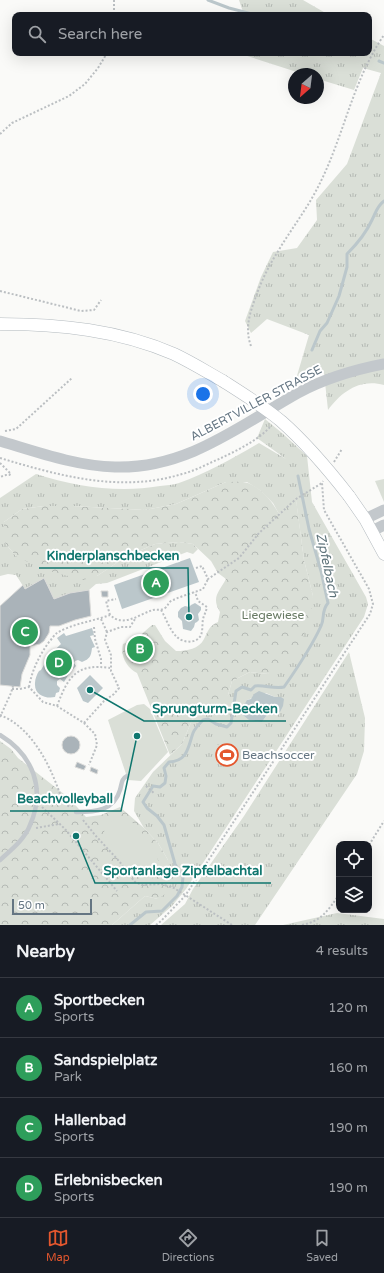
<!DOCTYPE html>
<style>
:root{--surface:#171b24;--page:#242831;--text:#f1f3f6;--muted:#9ea1a6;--line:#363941;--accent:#e4572e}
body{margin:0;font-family:"Varela Round",sans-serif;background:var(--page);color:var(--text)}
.controls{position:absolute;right:12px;bottom:12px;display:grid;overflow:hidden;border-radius:8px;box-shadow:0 4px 16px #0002}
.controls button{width:36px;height:36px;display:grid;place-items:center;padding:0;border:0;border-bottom:1px solid var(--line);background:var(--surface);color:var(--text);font:20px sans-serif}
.compass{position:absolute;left:288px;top:68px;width:36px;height:36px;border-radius:50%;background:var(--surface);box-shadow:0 4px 16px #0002;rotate:208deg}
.scale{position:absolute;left:12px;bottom:10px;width:80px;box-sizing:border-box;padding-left:4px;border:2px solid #657683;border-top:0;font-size:11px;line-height:14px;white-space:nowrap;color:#657683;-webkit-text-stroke:3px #fff;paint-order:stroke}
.you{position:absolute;left:203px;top:394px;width:14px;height:14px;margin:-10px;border:3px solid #fff;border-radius:50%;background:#1a73e8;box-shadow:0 0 0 6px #1a73e833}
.badge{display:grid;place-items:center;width:26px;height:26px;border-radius:50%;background:var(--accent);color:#fff;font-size:13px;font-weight:700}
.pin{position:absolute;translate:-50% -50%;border:2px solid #fff;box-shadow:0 1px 4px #0006}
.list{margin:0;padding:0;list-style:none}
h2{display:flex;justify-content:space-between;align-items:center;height:52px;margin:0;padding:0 16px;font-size:17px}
h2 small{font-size:13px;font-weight:400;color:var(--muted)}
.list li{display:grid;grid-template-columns:26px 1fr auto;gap:12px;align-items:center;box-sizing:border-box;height:60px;padding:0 16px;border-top:1px solid var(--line)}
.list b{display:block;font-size:15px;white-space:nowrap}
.list p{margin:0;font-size:13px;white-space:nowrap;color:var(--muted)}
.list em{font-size:13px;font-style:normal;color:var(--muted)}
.icon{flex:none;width:22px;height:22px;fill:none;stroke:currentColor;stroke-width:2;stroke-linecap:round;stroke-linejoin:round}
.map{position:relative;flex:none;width:384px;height:925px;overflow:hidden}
.search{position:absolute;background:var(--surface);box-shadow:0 4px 16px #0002;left:12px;right:12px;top:12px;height:44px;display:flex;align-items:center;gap:10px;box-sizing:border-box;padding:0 14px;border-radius:8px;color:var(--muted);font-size:15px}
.sheet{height:292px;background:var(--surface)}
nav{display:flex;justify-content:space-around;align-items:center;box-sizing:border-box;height:56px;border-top:1px solid var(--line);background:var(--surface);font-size:11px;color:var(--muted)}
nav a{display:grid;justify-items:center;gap:2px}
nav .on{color:var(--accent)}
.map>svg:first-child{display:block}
.grass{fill:url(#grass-tufts);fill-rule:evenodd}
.park{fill:url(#park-crowns)}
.pitch{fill:#dadfd7}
.water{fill:#bbc7cb}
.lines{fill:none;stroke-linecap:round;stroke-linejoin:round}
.stream{stroke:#bbc7cb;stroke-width:3}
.building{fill:#aab3b9;stroke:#dcdcda}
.secondary-casing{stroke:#b3babf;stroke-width:13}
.path{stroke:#bbbfc2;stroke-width:2;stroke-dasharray:2 2;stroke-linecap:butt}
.service{stroke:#c3c8cc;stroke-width:4.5}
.tertiary{stroke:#c3c8cc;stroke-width:11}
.secondary{stroke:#fff;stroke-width:12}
.secondary-bridge-casing{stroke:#b3babf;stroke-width:13;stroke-linecap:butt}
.secondary-bridge{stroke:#fff;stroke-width:12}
.labels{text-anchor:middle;stroke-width:4;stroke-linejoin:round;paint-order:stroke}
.street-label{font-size:12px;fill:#657683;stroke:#fff}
.park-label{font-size:12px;fill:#687a64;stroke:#fff}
.poi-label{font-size:12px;fill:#657683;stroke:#fff;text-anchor:start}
.water-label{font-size:13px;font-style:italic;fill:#60757c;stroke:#fff}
.leader{fill:none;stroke:#0f766e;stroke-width:1.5}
.callout-dot{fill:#0f766e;stroke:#fff;stroke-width:1.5}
.callout-label{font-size:13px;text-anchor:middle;font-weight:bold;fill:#0f766e;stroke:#fff;stroke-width:4;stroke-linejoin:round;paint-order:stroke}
</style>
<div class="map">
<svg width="384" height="925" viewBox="0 0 384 925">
<defs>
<pattern id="grass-tufts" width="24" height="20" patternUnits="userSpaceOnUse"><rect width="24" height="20" fill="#dadfd7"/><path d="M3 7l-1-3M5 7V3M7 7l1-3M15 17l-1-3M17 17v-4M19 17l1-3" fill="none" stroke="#b4b9b4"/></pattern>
<pattern id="park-crowns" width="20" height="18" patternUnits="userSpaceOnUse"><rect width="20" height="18" fill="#dadfd7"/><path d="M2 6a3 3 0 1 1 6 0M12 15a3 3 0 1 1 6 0" fill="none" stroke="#b4b9b4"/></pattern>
</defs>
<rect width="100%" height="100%" fill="#fafaf8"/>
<path class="grass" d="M239 0H303L329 15H244Z
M369 38 384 46V385C360 378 341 392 328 410L324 373 293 385 296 379 309 335 267 319 251 333 245 321 261 277 273 252 297 248 317 220 316 200 347 164 381 73 363 68 354 90 318 79V74H303L238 53H369Z
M265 419 282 433 307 456 312 502 366 597 368 604 364 617 186 889 172 906 150 925H112L145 896 158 899 168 860 158 843 144 828 134 811 135 798 153 772 182 744 192 720 228 695 232 681 250 672 268 674 313 596 304 560 296 500 279 514 273 503 261 491 247 482H226L176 504 145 510 73 506H44L22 509 4 522V542L16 556 97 576 127 556 155 544 179 542 193 544 198 549 193 554 187 552 107 583 96 584 89 590 70 593 54 599 44 578 25 589 16 575 8 574 0 576V498L36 474C76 487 119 493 160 486 166 485 173 485 179 483 207 473 233 458 259 443L286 459 257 438ZM266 693 275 697 273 715H267L262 722 249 720 247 700Z
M384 479V502L375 481Z
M349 652 365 718 364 751 357 774 255 925H161L185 904 193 889 244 816Z
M337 913 384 919V925H283Z"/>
<path class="park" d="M226 482C232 482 242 481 248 483 262 489 272 501 279 514L296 499 304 560 313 596 311 616 300 644 282 664 268 674 250 672 232 681 222 716 203 712 192 720 182 744 170 755 137 673C127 668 120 656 123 644L137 638 152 625H155L165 641 176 651C187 651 199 649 204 639 208 631 209 626 218 622L220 612C211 597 219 592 226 579L218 573 211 561 193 544 179 542 155 544 127 556 97 576 83 580 42 569 16 556 4 542V522L22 509 44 506H73L145 510 176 504Z
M0 741 11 749 18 758 69 798 86 817 101 815 120 807 144 828 158 843 168 860 173 878 168 892 158 899 145 896 112 925H0Z"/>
<path class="pitch" d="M144 704 150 709 168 752 141 781 128 780 108 720 137 705Z
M222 740 241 756 231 769 212 753Z
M120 816C123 817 126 818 129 820 144 831 183 883 140 880L104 835C103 826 113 820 120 816Z"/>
<path class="water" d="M190 558 199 582 122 609 114 585Z
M195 603 201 607V610L198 614 199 620 197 622 195 623 194 627 191 631 183 629 182 621 178 617V612L181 608 185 606 189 607 191 605Z
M92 628 94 635 90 636 95 647 92 648C91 656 90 659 82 662L78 660 75 661 74 663 76 666 70 672 64 682 60 679 57 681V685L60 688 59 692 56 693 55 697C46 699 34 695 35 683 35 679 37 674 39 671L41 670C47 660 52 652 61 644L57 638 64 633 66 636Z
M90 675 103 688 88 703 83 701 77 688Z
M259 691 275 697H281L284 699 283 706 280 712 273 715H267L262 722 249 720 243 715V707L247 700 251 699 254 694Z"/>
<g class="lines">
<path class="stream" d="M208 0 229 8 256 15
M379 61 384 63
M312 350 320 331 327 323 339 296 347 267V254C357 244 366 233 372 220 376 212 377 206 384 201
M130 925 146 912 162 911 177 896 182 887 183 877 175 864 164 825 157 816 147 808 143 802 153 786 160 787 165 783 166 776 164 768 169 762C188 761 188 747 193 733 195 728 199 724 203 720L208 719 216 724 227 727 231 723 236 691 242 687 251 690 255 686C265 685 274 689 284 687 298 667 311 648 321 626 325 618 321 611 328 603L321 571 309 529 298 476"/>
</g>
<path class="building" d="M44 578 54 599 70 593 89 590 91 616 75 620 59 626H50L49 633 44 641 40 644 30 646V655L22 674 20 687 0 685V606L23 585 25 589Z
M101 591H108V597H102Z
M62 745a9 9 0 1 1 18 0a9 9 0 1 1-18 0Z
M77 762 86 766 84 770 75 767Z
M91 767 98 770 97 774 90 771Z"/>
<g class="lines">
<g class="secondary-casing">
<path id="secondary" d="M0 324C59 324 119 330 174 354 191 362 207 372 223 381
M349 496 365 519 384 554"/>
</g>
<path class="path" d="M114 0V15
M0 134 12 123 69 96 85 84 98 68 107 53
M0 291 81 311 94 310 101 300
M251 346C245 330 249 315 255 299 260 284 268 267 277 253 291 229 308 208 320 183 344 135 353 80 384 35
M5 431 16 429 72 378
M0 458C60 476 121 493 182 474 195 471 207 464 219 459 236 451 257 441 270 427
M334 462 342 449
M0 463 11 474 9 475H6L0 477
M196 568 202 566 208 579 239 558 259 533 296 499 322 483
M161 610C166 618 170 631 177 637 183 643 197 644 201 635 203 630 202 624 203 619 204 615 206 612 207 607L198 601 195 592
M110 615 106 601 116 599
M101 619 107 632
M94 627 95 639 101 659V666
M29 687C32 670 39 656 49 642 52 639 54 635 57 633 71 624 94 621 110 615 124 628 139 614 153 610 157 609 161 611 165 608 168 606 168 603 171 601 181 596 193 593 203 589L208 579
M12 689H20L29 687 43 702 57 706 84 723 95 734 97 745 89 765
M57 706C68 677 76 663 110 668
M0 715C34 728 53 771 63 803
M0 717 11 693 13 686
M84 723 104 701 114 694 119 688 111 671V655L105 640 107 632 121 627H130L135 619
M146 786 155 794
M44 803H63L70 807
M42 807 65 829 117 891
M83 820 95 835 119 861 135 882 142 885 161 884 174 888 232 925
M36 828 59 824
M369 845 384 821
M156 925 161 921 185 896 370 614 373 604 369 589 324 510 322 483 323 481
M302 925C322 921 328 910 339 895"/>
<path class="service" d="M0 735C33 755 46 789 30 825 25 839 11 850 0 860
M76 812C95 812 114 811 120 790 122 784 121 779 127 776"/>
<path class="tertiary" d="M0 441C37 452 76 466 115 467 187 469 239 426 298 393 326 378 353 370 384 364
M365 519 384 510
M372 531 384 525"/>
<use href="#secondary" class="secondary"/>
<g class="secondary-bridge-casing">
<path id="secondary-bridge" d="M223 381C243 394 263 406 281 421 306 443 328 469 349 496"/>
</g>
<use href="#secondary-bridge" class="secondary-bridge"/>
</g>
<defs>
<g id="stadium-ring" transform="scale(1.15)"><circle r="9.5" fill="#fff" stroke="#e4572e" stroke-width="1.5"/><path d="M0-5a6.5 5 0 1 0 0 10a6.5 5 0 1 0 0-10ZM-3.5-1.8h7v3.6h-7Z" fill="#e4572e"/></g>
</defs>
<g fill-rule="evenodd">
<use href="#stadium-ring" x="227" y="755"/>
</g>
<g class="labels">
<g class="street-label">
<text transform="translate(256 403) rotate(-28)" y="4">ALBERTVILLER STRASSE</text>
</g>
<g class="park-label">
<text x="273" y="619">Liegewiese</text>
</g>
<g class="poi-label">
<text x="242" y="759">Beachsoccer</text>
</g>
<g class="water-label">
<text transform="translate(328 565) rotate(78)" y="5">Zipfelbach</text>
</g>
</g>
<path class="leader" d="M189 617L188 568H39M90 690L144 721H286M137 736L121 811H10M76 836L95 883H271"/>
<g class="callout-dot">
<circle cx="189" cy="617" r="4"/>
<circle cx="90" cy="690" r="4"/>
<circle cx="137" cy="736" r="4"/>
<circle cx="76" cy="836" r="4"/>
</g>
<g class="callout-label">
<text x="113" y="560">Kinderplanschbecken</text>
<text x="215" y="713">Sprungturm-Becken</text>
<text x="65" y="803">Beachvolleyball</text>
<text x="183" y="875">Sportanlage Zipfelbachtal</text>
</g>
</svg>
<div class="controls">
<button><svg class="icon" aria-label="locate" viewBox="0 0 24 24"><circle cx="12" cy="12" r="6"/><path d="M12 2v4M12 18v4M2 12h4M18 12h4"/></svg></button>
<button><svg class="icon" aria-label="layers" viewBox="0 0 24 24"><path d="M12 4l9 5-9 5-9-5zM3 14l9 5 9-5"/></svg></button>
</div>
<svg class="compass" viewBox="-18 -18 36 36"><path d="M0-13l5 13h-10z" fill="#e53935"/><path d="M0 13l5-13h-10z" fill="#9ea1a6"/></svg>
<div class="scale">50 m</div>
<div class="you"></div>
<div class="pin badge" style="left:156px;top:583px;background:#2e9e5b">A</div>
<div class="pin badge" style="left:140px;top:649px;background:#2e9e5b">B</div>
<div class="pin badge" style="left:25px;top:632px;background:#2e9e5b">C</div>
<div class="pin badge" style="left:59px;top:663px;background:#2e9e5b">D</div>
<div class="search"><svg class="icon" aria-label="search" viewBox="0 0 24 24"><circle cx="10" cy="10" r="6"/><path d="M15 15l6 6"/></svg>Search here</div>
</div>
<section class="sheet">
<h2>Nearby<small>4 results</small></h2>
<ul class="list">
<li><span class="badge" style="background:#2e9e5b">A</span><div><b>Sportbecken</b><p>Sports</p></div><em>120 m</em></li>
<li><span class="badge" style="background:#2e9e5b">B</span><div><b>Sandspielplatz</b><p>Park</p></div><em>160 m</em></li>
<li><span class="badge" style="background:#2e9e5b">C</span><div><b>Hallenbad</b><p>Sports</p></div><em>190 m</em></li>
<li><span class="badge" style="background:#2e9e5b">D</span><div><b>Erlebnisbecken</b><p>Sports</p></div><em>190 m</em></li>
</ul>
</section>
<nav>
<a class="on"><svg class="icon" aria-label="map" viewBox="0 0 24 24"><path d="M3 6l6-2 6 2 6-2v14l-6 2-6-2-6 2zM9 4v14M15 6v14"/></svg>Map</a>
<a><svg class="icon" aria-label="directions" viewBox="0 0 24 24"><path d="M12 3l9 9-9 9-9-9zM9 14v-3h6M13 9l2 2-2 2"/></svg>Directions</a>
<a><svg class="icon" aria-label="saved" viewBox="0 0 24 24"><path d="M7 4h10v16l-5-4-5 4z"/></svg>Saved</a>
</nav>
